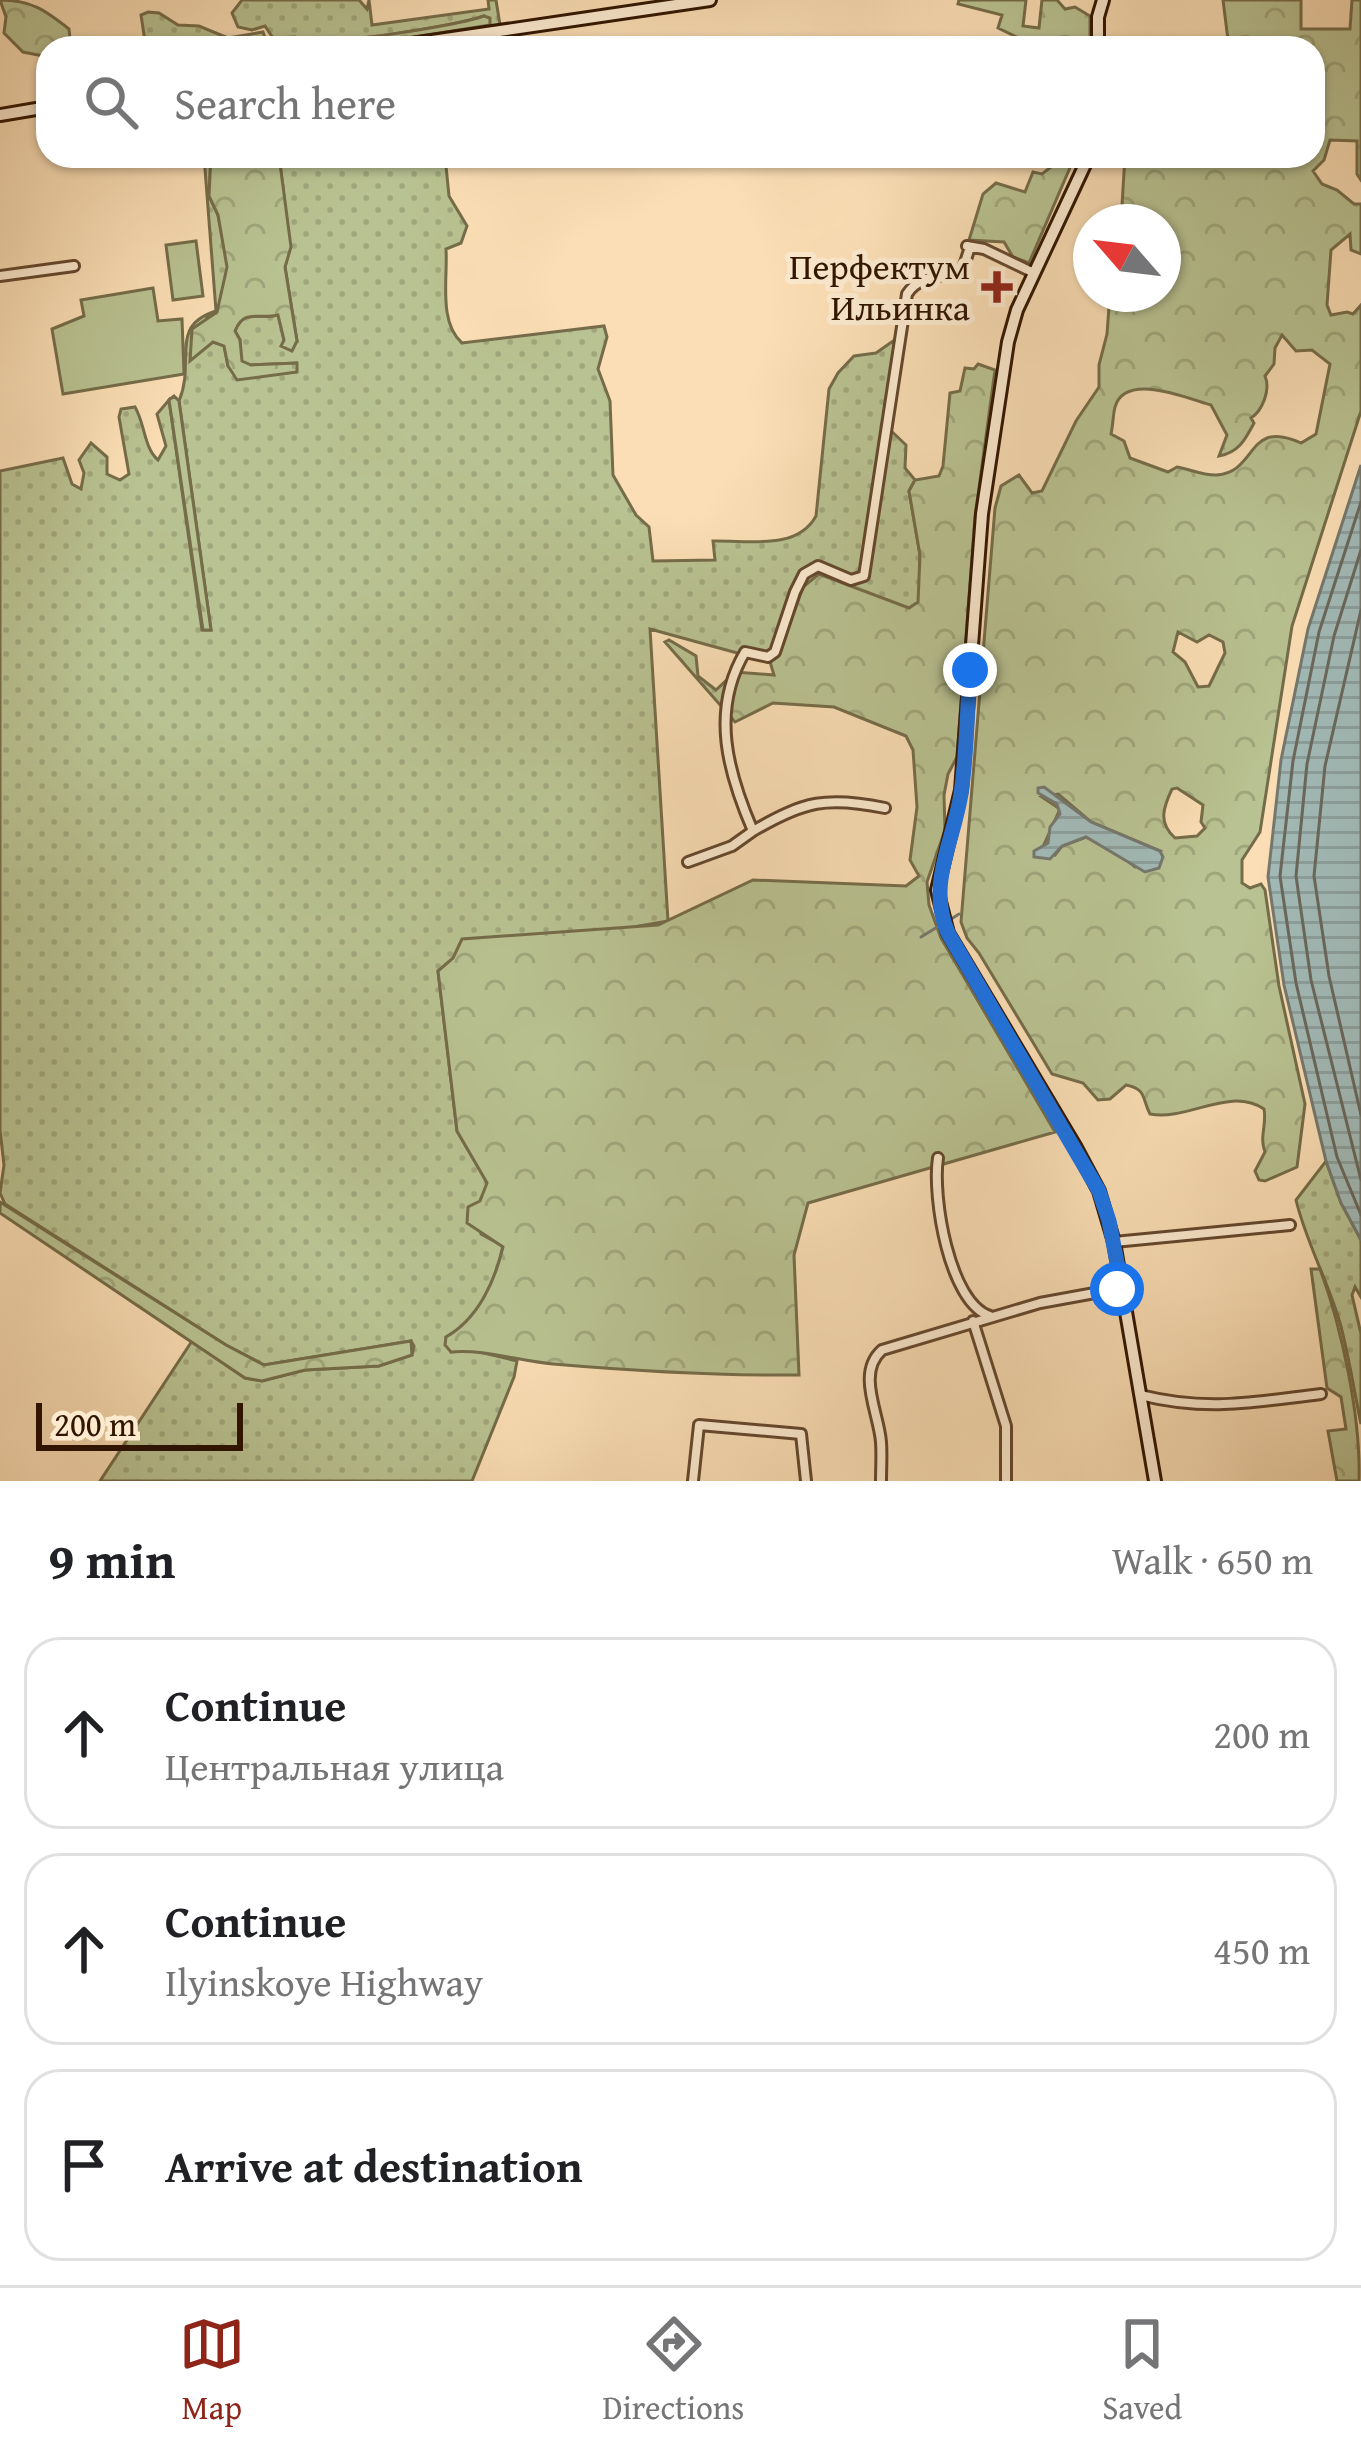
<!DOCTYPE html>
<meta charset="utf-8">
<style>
:root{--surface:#fff;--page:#f2f2f2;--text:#202124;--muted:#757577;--line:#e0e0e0;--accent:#8f2418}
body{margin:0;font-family:"Gentium Book Plus",serif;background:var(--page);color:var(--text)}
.compass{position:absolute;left:1073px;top:204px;width:108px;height:108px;border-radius:50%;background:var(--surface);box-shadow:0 3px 9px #0004;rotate:298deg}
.scale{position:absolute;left:36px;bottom:30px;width:207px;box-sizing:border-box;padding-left:12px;border:6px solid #311500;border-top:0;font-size:33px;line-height:42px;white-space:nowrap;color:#311500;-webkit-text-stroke:9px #fceacf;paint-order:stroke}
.stop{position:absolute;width:36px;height:36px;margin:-27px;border:9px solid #1a73e8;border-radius:50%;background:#fff}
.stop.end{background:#1a73e8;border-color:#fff;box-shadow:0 3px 12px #0008}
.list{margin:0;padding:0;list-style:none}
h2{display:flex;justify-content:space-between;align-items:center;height:156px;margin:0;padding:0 48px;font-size:51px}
h2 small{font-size:39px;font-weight:400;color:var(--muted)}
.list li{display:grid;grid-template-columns:78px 1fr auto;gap:36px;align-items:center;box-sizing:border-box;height:192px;margin:0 24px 24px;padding:0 24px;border:3px solid var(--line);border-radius:36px}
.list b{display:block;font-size:45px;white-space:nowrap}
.list p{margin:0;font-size:39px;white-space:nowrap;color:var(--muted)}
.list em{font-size:39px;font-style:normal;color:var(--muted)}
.icon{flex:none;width:66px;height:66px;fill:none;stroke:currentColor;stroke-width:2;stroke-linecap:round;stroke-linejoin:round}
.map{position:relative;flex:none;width:1361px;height:1481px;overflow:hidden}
.search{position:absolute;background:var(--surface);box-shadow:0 3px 9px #0004;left:36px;right:36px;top:36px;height:132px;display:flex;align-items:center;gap:30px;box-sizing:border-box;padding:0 42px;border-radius:36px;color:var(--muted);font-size:45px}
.sheet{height:804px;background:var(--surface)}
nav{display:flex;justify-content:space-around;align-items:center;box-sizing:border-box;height:168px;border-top:3px solid var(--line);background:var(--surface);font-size:33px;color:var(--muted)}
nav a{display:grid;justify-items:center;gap:6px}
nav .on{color:var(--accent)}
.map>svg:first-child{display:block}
.grass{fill:url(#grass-dots);stroke:#756c49;stroke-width:3}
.forest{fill:url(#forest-crowns);stroke:#756c49;stroke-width:3;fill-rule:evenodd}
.green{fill:#b9c292;stroke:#756c49;stroke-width:3}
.water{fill:url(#water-rules);stroke:#75786e;stroke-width:3}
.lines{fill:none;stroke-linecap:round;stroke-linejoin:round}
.shore{stroke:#6a685c;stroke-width:3}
.stream{stroke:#75786e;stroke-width:3}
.street-casing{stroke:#64472d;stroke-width:14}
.secondary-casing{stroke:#311500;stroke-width:16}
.street{stroke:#fceacf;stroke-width:8}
.secondary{stroke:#fceacf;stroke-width:10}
.route{stroke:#1a73e8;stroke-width:15}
.poi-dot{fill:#8f2418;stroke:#fceacf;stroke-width:4.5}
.labels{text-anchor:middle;stroke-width:10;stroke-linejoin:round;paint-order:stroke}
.poi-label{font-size:36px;fill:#311500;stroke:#fceacf;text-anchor:end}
</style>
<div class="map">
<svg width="1361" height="1481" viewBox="0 0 1361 1481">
<defs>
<pattern id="grass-dots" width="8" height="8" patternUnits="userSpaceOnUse" patternTransform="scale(3)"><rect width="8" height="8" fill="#b9c292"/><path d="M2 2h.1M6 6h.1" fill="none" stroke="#a0a67c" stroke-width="1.8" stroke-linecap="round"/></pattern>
<pattern id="forest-crowns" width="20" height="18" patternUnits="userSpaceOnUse" patternTransform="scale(3)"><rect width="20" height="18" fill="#b9c292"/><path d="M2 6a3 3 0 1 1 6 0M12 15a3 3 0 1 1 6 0" fill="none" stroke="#a0a67c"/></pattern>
<pattern id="water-rules" width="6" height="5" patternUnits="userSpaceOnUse" patternTransform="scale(3)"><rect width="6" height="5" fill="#a2bab7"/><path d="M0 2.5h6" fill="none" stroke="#8c9f9c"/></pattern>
</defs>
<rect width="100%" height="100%" fill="#fbdeb5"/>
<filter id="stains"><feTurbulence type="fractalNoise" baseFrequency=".00167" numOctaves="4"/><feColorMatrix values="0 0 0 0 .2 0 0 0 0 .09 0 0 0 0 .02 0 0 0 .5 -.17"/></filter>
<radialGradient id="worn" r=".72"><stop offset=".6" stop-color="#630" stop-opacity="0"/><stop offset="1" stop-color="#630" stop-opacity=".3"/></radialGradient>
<path class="grass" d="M242 0H359L367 9 369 0 372 25 489 9 488 0H496L500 25 346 48 490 25 484 16C462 25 323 47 307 39L305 48H301L295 37 273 38 265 26 252 30 238 27 232 13Z
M148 12 159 13 178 25 199 26 228 38 263 32 266 41 232 48H146L141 15Z
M204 156H211L209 196 218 215 228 267 217 313 207 317 204 347 213 342 224 345 228 366 274 374 296 372V363L250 365 241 361 240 340 235 331C244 308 259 320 278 315L284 340 297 341 285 267 290 247 279 156H445L449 196 467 226 461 243 446 249C448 277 438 322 462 343L604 326 607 337 598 369 610 401 613 475 636 515 649 527 653 561 715 560 713 541C748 540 797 551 816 516L829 389 838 373 854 356 876 353 896 339 885 425 906 445 905 468 915 480 909 491 920 555 919 602 909 608 889 603 794 611 779 654 770 662 650 629 668 921 454 958 438 971 457 1131 488 1183 480 1201 481 1234 503 1246C495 1281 479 1319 446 1337L451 1352 471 1350 517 1361 514 1377 472 1481H100L192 1341 245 1378 262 1381 305 1370 379 1366 412 1355 414 1346 411 1341 264 1365 226 1345 5 1204 0 1193 4 1165 0 1130V471L63 458 72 484 81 489 84 473 79 460 91 443 107 457V474L120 480 129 474 119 417 121 409 135 407C145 424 144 448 158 460L166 446 157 414 169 400 202 630H211L179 401C196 361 168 326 216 311Z
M1326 1161 1341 1203 1361 1240V1297L1355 1287 1352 1295 1361 1334V1424C1354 1391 1349 1356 1340 1323 1328 1281 1306 1242 1296 1200Z"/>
<path class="forest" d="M0 0C31 0 45 10 69 29L71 48H48V57L23 52 4 33 6 17Z
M959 0H1026L1023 26 1039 28 1042 0H1057L1065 9 1075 7 1090 16V36L1086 48H1024L1025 41 998 28 1002 15 958 4Z
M1223 0H1301V29H1350L1352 0H1361V180L1357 174V141L1330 140 1324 160 1313 171 1322 184 1337 190 1354 204H1361V254L1351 250 1350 234 1331 250 1327 305 1331 315 1347 312 1353 314 1361 305V411L1292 626 1260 832 1242 860V883L1250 888 1261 884 1265 890 1279 986 1305 1104 1297 1167 1265 1181 1259 1180 1255 1171 1265 1152C1259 1137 1267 1125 1264 1109 1229 1086 1189 1121 1150 1114 1142 1099 1147 1089 1126 1085L1110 1099 1098 1100 1083 1083 1052 1074 979 953 967 938 961 922 995 508 1001 486 1019 475 1032 493 1042 491 1076 421 1099 387V365L1107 334 1110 294H1163V222H1121L1125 156H1313V48H1229ZM1282 335 1296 351 1312 350 1330 364 1316 434 1301 443C1246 418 1258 472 1217 475 1205 476 1189 469 1177 467L1168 472 1130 458 1124 441 1111 434C1113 425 1113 415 1115 407 1125 371 1189 399 1211 405L1227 435 1219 456C1239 452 1245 440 1254 423L1251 418C1262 411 1271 390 1265 376L1274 364 1275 348ZM1178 632 1197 642 1209 635 1223 642 1225 653 1209 686 1198 687 1185 662 1173 652ZM1177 788 1203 805 1201 822 1205 828 1197 836 1175 838C1158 823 1163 808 1172 789ZM1058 794 1091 822 1160 851 1135 867 1117 852 1086 837 1062 846 1055 855 1043 847 1060 809 1042 797Z
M484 16 490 18V25L346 48H305L307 39C324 47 461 25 484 16Z
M211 156H279L291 247 285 267 297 341 292 351 281 346 284 340 278 315C259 320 244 308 235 331L240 340 242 361 251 365 297 363V372L237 380 228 366 224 346 213 342 190 361 192 329 217 312 227 267 218 215 209 196Z
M1065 156H1075L1029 263 1013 257 1004 242 969 240 983 194 996 183 1025 192 1033 172 1042 174Z
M978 364 995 370 975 517 957 757 948 774 944 795 945 830 927 882 929 905 941 938 1055 1132 808 1203 794 1255 799 1375C717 1376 635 1371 553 1364 519 1361 484 1349 451 1352L445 1345 446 1337C478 1319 495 1281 503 1247L467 1223 468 1207 480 1201 487 1183 457 1131 438 971 453 958 462 939 658 925 753 880 906 886 919 876 910 860 917 807 913 750 906 736 834 707 773 703 735 722 665 642 669 640 696 656 698 676 716 690 735 672 774 675 770 662 779 654 803 587 819 574 909 608 918 602 920 555 909 491 915 480 939 476 943 466 950 393 960 391 965 368 974 369Z
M174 396 179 401 211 630H203L169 400Z
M0 1202 226 1345 264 1365 411 1341 412 1355 379 1366 305 1370 262 1381 245 1378 0 1213Z
M1311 1269H1320C1342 1328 1361 1418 1359 1481H1337L1328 1431 1346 1429 1341 1397 1327 1388Z"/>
<path class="green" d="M196 241 203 296 173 300 166 245Z
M153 288 158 321 182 319 184 374 63 394 52 329 84 316 81 300Z"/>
<path class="water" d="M1361 465V1240L1341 1203 1326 1161 1284 985 1268 877 1281 760 1308 629Z
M1044 787 1091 822 1160 851 1163 857 1159 868 1145 872 1086 837 1062 846 1050 859 1034 857V851L1048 843 1050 827 1060 814 1057 804 1038 793V788Z"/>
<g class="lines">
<path class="shore" d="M1361 502 1319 632 1293 761 1280 876 1296 983 1337 1157 1361 1215
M1361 550 1334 636 1307 764 1296 876 1311 980 1361 1180
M1361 610 1325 766 1314 876 1329 976 1361 1115"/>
<path class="stream" d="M948 921 959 914
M921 937 939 926"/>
<g class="street-casing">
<path id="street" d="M967 246 984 249 1034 273
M0 276 74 266
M885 808C827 796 804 801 753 831 728 773 710 711 745 652L768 657 775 652 795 592 804 574 818 566 851 580 864 576 907 294C918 277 942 274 961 275L970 247
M688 862 732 846 753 831
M938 1158C932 1196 949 1303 990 1316
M1114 1242 1290 1225
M973 1321 1006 1426V1481
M1140 1395C1209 1412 1253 1402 1321 1394
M693 1481 699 1425 801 1434 806 1481
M881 1481C881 1468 882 1455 881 1442 879 1413 856 1373 882 1350L1040 1303 1122 1288"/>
</g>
<g class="secondary-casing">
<path id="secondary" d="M384 48 710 0
M1098 48V17L1103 0
M0 115 48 107
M1089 156 1017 310 1008 342 982 514 961 790 937 890 948 933 1075 1146 1099 1191 1114 1242 1155 1481"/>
</g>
<use href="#street" class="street"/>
<use href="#secondary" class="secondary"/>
</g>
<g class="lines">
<path class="route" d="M970 670C967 712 967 754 961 794 953 844 927 884 948 933L1099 1191 1109 1221 1122 1288 1117 1289"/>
</g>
<path class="poi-dot" d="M991 269h12v12h12v12h-12v12h-12v-12h-12v-12h12z"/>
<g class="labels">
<g class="poi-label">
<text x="970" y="279">Перфектум<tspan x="970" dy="41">Ильинка</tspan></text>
</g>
</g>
<rect width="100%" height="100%" filter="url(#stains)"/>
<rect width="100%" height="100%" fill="url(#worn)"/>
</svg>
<svg class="compass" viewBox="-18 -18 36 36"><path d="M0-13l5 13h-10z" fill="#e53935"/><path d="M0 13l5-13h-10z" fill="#757577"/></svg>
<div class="scale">200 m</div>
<div class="stop" style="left:1117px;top:1289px"></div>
<div class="stop end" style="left:970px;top:670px"></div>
<div class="search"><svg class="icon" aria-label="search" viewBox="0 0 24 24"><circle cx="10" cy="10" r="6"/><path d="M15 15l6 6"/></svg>Search here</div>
</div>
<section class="sheet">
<h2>9 min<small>Walk · 650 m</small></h2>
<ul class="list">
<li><svg class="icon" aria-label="ahead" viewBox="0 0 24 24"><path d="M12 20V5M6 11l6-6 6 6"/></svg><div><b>Continue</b><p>Центральная улица</p></div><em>200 m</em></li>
<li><svg class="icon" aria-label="ahead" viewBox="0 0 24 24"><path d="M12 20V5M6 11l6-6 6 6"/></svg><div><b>Continue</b><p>Ilyinskoye Highway</p></div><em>450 m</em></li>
<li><svg class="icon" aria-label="arrive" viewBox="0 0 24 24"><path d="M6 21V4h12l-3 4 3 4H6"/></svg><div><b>Arrive at destination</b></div></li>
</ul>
</section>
<nav>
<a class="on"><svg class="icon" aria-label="map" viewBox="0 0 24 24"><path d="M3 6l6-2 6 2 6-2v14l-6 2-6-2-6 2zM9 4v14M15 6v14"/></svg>Map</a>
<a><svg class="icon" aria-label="directions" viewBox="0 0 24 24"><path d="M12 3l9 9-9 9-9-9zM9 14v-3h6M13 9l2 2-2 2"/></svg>Directions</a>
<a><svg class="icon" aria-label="saved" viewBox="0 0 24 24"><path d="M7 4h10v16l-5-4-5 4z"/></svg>Saved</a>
</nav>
